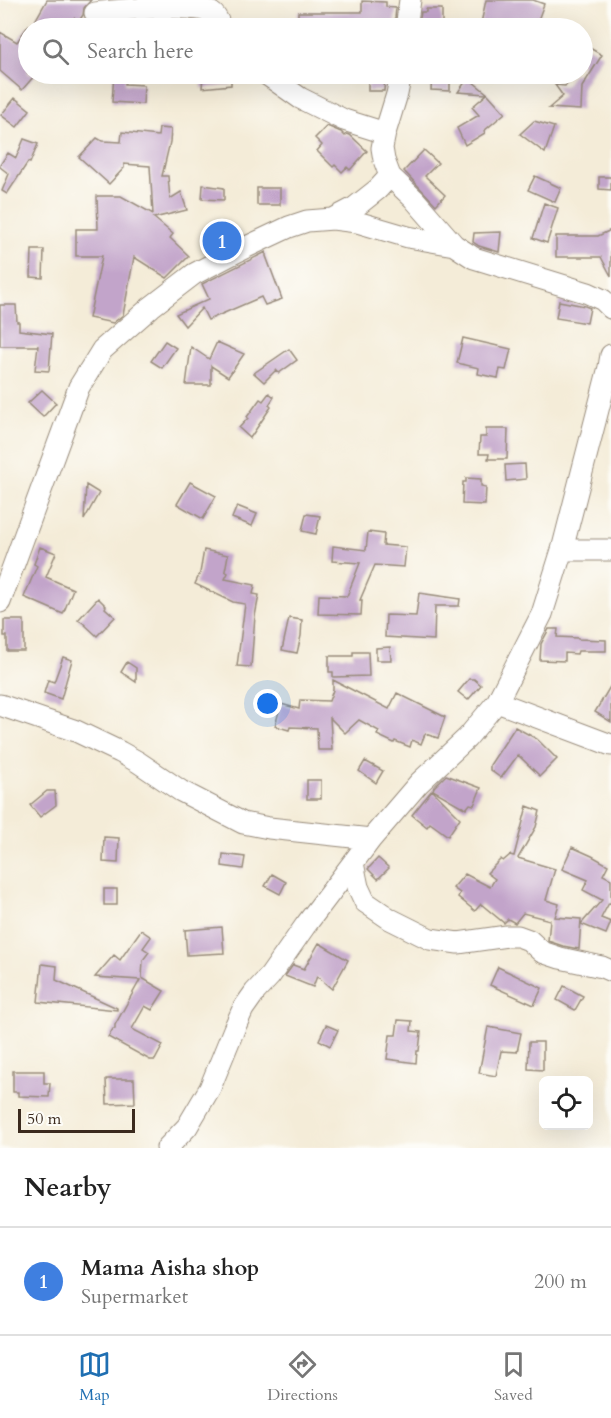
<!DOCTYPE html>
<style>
:root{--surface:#fff;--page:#f6f6f6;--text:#222;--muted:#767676;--line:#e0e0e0;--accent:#1f6fb2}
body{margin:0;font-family:Cardo,serif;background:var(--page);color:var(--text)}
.controls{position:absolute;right:18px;bottom:18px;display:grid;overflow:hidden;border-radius:9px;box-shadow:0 6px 24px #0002}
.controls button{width:54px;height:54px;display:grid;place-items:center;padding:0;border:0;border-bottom:2px solid var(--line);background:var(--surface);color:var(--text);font:30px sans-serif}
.scale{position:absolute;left:18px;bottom:15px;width:117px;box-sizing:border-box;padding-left:6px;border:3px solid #3b2a1e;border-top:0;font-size:16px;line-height:21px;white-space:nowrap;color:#3b2a1e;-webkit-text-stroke:4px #fdfcf7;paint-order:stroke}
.you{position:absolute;left:268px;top:704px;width:21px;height:21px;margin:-15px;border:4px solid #fff;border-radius:50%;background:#1a73e8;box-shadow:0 0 0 9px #1a73e833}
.badge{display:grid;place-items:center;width:39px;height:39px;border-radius:50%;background:var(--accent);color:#fff;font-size:20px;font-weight:700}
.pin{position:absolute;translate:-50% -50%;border:3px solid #fff;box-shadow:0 2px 6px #0006}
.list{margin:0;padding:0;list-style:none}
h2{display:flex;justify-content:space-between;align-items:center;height:78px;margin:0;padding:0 24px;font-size:26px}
h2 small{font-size:20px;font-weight:400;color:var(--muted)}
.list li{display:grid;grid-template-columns:39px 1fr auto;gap:18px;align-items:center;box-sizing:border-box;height:108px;padding:0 24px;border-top:2px solid var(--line)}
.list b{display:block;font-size:22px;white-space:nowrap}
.list p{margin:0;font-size:20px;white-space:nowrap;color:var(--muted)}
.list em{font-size:20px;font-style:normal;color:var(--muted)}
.icon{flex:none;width:33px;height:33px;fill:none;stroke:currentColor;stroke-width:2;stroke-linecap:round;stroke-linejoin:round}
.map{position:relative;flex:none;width:611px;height:1148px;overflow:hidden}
.search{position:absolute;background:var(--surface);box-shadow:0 6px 24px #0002;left:18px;right:18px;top:18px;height:66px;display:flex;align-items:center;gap:15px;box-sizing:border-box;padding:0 21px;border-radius:33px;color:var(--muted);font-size:22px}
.sheet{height:186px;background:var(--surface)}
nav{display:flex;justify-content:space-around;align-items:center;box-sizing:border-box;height:84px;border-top:2px solid var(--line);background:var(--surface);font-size:16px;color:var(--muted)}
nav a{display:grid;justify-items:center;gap:3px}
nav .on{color:var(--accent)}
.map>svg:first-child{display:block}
.building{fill:#c2a4ca}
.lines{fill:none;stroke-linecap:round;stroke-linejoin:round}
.minor-casing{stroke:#988b7b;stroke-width:23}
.minor{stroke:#fff;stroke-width:21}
</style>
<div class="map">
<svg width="611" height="1148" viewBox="0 0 611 1148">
<rect width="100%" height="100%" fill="#fdfcf7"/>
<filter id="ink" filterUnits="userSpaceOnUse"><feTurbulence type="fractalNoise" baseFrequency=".0167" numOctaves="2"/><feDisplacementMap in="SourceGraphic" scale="12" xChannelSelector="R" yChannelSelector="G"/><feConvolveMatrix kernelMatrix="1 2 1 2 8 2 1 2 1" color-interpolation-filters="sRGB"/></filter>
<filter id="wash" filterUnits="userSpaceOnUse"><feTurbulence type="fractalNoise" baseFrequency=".008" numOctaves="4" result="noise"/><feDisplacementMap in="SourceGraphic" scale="24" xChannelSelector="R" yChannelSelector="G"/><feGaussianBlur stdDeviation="1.35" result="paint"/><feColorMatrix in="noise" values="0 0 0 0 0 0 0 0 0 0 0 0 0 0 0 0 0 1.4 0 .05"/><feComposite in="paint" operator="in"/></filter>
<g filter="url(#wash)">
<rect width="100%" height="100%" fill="#f4ecd8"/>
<g id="blocks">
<path class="building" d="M47 0H91L84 8 83 15 79 21 74 18 68 28H31Z
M486 0H533L544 4 535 28H480Z
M362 1 386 2V7L396 8 394 28H298V12H362Z
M426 9H442V28H426V24H419L421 12H426Z
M28 26V74H36L22 90 0 71V32L17 42Z
M588 47 602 55 582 87 581 110 549 108 563 96 555 85 565 86 573 74H582V57Z
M114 74H126L125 84 144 85 143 104 112 102Z
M203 74H231V85L202 88Z
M432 74H450V91L431 90Z
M368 77H385L384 91H368Z
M468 78 488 94 505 113 484 131 485 133 465 145 457 128 479 115 472 107 487 94 458 92Z
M15 98 30 110 17 127 1 115Z
M534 121 554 127 545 153 520 134Z
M327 126 341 132 345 136 347 134 350 135 367 151 350 170 347 167 342 172 335 165 333 167 317 151 322 145 315 138Z
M159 128 171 129 170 142 162 176H168L170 199 181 192 187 210 154 218 173 234 170 238 189 256 167 278 134 257 123 315 113 323 89 318 102 256H76V229H98L97 196H121L153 214 150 166 124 164V168L109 184 79 157 97 138 102 141 121 142 122 132 158 136Z
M24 139 38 144 30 163 28 162 7 194 2 191 9 174 0 167V165L8 153 16 158Z
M424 150 438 163 425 176 445 195 436 205 404 171Z
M535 176 561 188 555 202 528 190Z
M599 177H611V190L599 189Z
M203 185 224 188V200L202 199Z
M257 188H280V205H257Z
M544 203 558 208 547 243 533 238Z
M611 230V276L601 257H556V236H598Z
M501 232 499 252 479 246 473 242 474 233Z
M32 250H44L43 278 31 277Z
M266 252V256L282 299 265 305 261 297 208 320 202 308 185 326 176 314 209 299 202 284Z
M559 301 585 306 590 308 587 323 556 318Z
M0 305H16L17 322H19V330L52 334 49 371 35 370 38 346H0Z
M463 338 511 349 506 370 500 369 498 378 478 374 479 368 457 363Z
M165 341 176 348 162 368 151 361Z
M217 342 244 354 228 377 211 366V385H186L191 347 209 359Z
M289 349 297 360 279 373 276 370 264 382 254 373Z
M42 390 56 403 43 417 28 403Z
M269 393 274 397 269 405 271 407 250 438 239 428 248 418 247 417 260 399 263 401Z
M486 429H508L507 459H488L489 454H479L480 437H486Z
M525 464 526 479 506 481 505 465Z
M466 478 481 479V486L486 487 485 505 462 504 463 482H466Z
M190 482 216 496 203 519 177 504Z
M86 485 99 493 84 520Z
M237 506 257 514 252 526 232 518Z
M306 514 320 516 316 534 302 531Z
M368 532 384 534 383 545 406 547 404 567 375 565 360 600H362L361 615 318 614 319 595 347 596 360 563 332 561 333 546 366 550Z
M40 547 56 553 46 577 73 589 63 614 24 597 37 566 34 564Z
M204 550 228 555 225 571 228 573 225 579 255 585 253 594 259 595 255 616 251 667 237 666 245 604 233 602 195 584 200 573Z
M419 593 460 599 459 606H435L434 640 385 637 386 615 416 616Z
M98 598 106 606 105 608 115 617 97 636 82 622 78 620Z
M289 618 302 620 301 636 297 653 282 650Z
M4 620H24V651H7V636H4Z
M549 629H558L557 637 578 638V639L606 640V651H578L577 654 565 653V661L540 660 541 644Z
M390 647 391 660H376V648Z
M353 652H368L369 676 333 677V672H329V656H353Z
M63 657 72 660 61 699 44 693 48 680 54 682Z
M127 662 136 668V682L121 672Z
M469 679H474L481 685 468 700 458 692Z
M333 680 389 709 397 693 445 717 438 738 425 734 421 744 412 740 410 747 395 741 394 743 377 735 379 731 359 720 345 733 330 718 332 750H318L317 728 290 727 289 730 275 726 281 704 299 709 300 700 329 701 333 690Z
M611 685V722L595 712Z
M515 727 537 739 557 759 540 776 518 755 501 778 490 770V765Z
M365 761 383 771 376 783 359 771Z
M446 775 481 788 474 805 470 804 466 809 433 790 434 787Z
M307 780H321V799H307Z
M432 790 460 818 448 836 430 823 427 827 412 815Z
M47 791H55L56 805 40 817 30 805Z
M527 806 540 811 536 827 518 858 555 869 546 900 559 904 555 917 581 919 579 949 563 946 548 941 550 920 523 913 515 923 508 919 504 923 481 904 475 911 458 897 460 893 453 888 465 874 490 887 495 879 487 873 501 859 503 861 510 855 514 856Z
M104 837 119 838 118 863 103 862Z
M572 847 592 856 608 865 603 875 611 879V904L609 903 601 918 611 922 606 934 581 924 602 900 583 890 588 880 562 869Z
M223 854 245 857 243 869 222 866Z
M378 858 389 868 378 879 368 869Z
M272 874 286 882 280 894 265 886Z
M104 889H117V905H104Z
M222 927 224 953 187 955 185 930Z
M141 930 151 937 143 948 149 952 143 960 142 978 164 991 152 1010 145 1006 132 1029 163 1045 155 1060H150L108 1037 113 1029H115V1025L140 980 95 977 114 955 120 960Z
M319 943 348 960 332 989 317 976 313 987 285 976 293 965 304 969Z
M42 964 57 966 56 980 117 1008V1010L38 1002Z
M498 967 542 988 534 1005 490 985Z
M564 986 583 996 575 1010 557 1000Z
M398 1020 412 1021 411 1031 421 1032 419 1051H417L416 1063 387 1059 390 1035H396Z
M326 1025 338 1030 330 1046 319 1040Z
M488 1027 521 1033 517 1052 501 1051 496 1076 479 1073Z
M529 1042H543V1070L528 1069Z
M13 1071H44V1083H50L49 1097 18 1096V1092H13Z
M106 1079H134L135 1103 107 1104Z"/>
</g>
</g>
<g filter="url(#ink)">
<use href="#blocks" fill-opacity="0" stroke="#988b7b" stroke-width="1.5"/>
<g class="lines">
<g class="minor-casing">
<path id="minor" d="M95 13C115 10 198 3 212 13 217 16 219 23 221 28
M406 28 410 0
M266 74 300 98 344 120 385 133
M401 74 397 94 385 133 382 148 384 160 390 176 414 199 454 245 474 258 588 293 603 300 611 308
M333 219 357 222 408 237 454 245
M562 550H611
M0 602 79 387 102 350 151 307 194 274 238 251 289 227 307 221 333 219 354 208 378 189 390 176
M497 702 611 745
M0 705 76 731 120 752 138 762 181 791 243 823 269 828 371 839
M353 863 358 887 365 902 390 919 430 939 458 943 507 936H518L529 940 542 952 560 958 602 967 611 971
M167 1148 187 1127 210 1088 234 1029 243 1009 255 992 270 976 305 926 371 839 419 783 467 738 497 702 542 614 562 550 609 367 611 355"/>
</g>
<use href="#minor" class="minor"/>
</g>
</g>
</svg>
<div class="controls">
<button><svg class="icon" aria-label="locate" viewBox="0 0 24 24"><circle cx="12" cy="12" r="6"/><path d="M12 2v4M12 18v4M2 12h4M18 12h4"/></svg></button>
</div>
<div class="scale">50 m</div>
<div class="you"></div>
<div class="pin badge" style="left:222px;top:241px;background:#3f7fe0">1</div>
<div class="search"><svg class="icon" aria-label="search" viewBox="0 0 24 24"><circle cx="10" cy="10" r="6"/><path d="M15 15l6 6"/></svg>Search here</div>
</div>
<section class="sheet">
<h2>Nearby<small></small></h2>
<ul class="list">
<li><span class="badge" style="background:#3f7fe0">1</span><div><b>Mama Aisha shop</b><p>Supermarket</p></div><em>200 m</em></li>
</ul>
</section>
<nav>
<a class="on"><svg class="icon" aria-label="map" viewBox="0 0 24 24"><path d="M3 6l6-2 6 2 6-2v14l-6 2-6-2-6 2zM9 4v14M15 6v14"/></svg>Map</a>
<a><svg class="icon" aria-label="directions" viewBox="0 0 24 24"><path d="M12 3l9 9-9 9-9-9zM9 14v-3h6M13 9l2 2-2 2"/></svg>Directions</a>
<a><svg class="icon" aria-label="saved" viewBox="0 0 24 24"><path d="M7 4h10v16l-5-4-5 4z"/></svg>Saved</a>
</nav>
